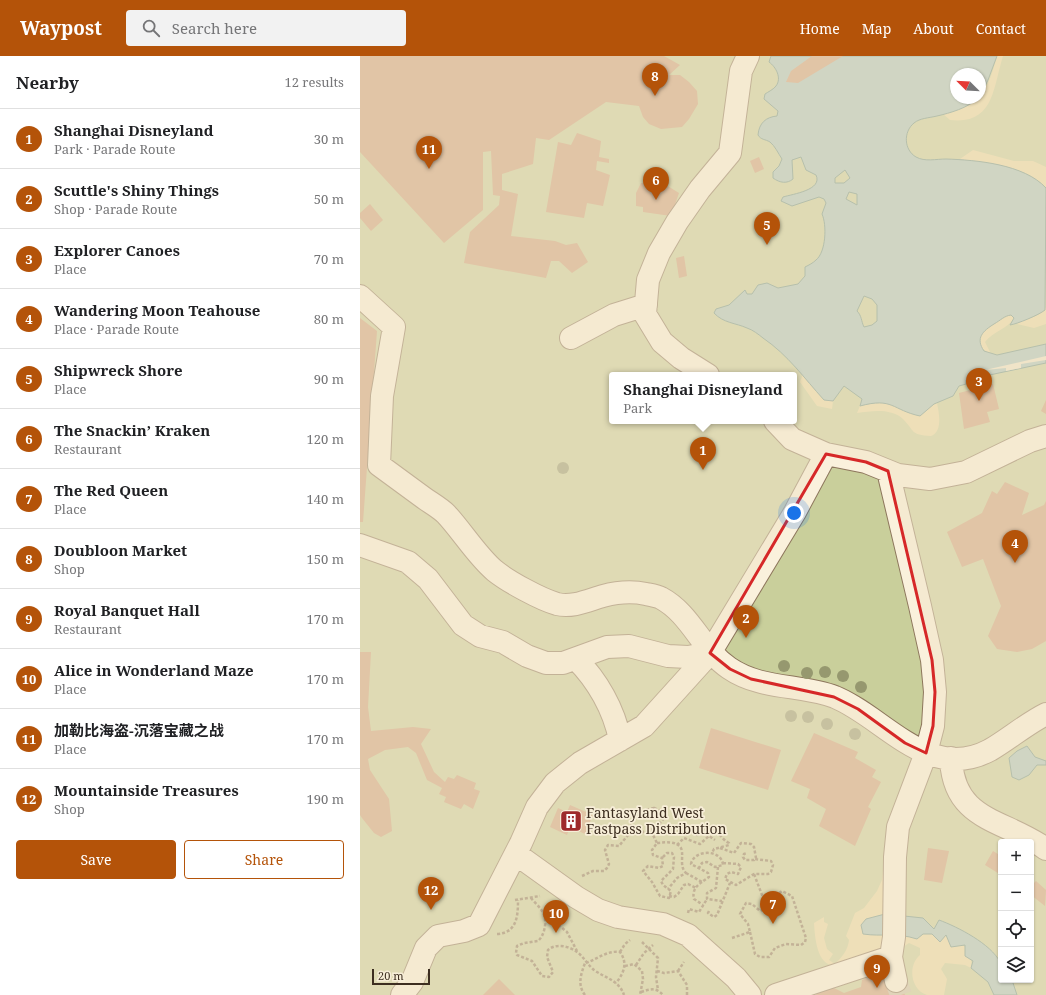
<!DOCTYPE html>
<meta charset="utf-8">
<style>
:root{--surface:#fff;--page:#f2f2f2;--text:#202124;--muted:#757577;--line:#e0e0e0;--accent:#b45309}
body{margin:0;font-family:"Noto Serif","Noto Sans SC",serif;background:var(--page);color:var(--text)}
.controls{position:absolute;right:12px;bottom:12px;display:grid;overflow:hidden;border-radius:4px;box-shadow:0 1px 3px #0004}
.controls button{width:36px;height:36px;display:grid;place-items:center;padding:0;border:0;border-bottom:1px solid var(--line);background:var(--surface);color:var(--text);font:20px sans-serif}
.compass{position:absolute;left:590px;top:12px;width:36px;height:36px;border-radius:50%;background:var(--surface);box-shadow:0 1px 3px #0004;rotate:294deg}
.scale{position:absolute;left:12px;bottom:10px;width:58px;box-sizing:border-box;padding-left:4px;border:2px solid #3d2e20;border-top:0;font-size:11px;line-height:14px;white-space:nowrap;color:#3d2e20;-webkit-text-stroke:3px #f7eed8;paint-order:stroke}
.you{position:absolute;left:434px;top:457px;width:14px;height:14px;margin:-10px;border:3px solid #fff;border-radius:50%;background:#1a73e8;box-shadow:0 0 0 6px #1a73e833}
.badge{display:grid;place-items:center;width:26px;height:26px;border-radius:50%;background:var(--accent);color:#fff;font-size:13px;font-weight:700}
.pin{position:absolute;translate:-50% -33px;filter:drop-shadow(0 1px 2px #0008)}
.pin::after{content:'';position:absolute;top:21px;width:14px;height:12px;background:inherit;clip-path:polygon(0 0,100% 0,50% 100%)}
.popup{position:absolute;left:249px;top:316px;width:188px;height:52px;box-sizing:border-box;display:grid;place-content:center;border-radius:4px;background:var(--surface);filter:drop-shadow(0 1px 3px #0005);font-size:13px;white-space:nowrap;color:var(--muted)}
.popup b{font-size:15px;color:var(--text)}
.popup::after{content:'';position:absolute;left:50%;top:100%;margin-left:-8px;border:8px solid transparent;border-top-color:var(--surface)}
.list{margin:0;padding:0;list-style:none}
h2{display:flex;justify-content:space-between;align-items:center;height:52px;margin:0;padding:0 16px;font-size:17px}
h2 small{font-size:13px;font-weight:400;color:var(--muted)}
.list li{display:grid;grid-template-columns:26px 1fr auto;gap:12px;align-items:center;box-sizing:border-box;height:60px;padding:0 16px;border-top:1px solid var(--line)}
.list b{display:block;font-size:15px;white-space:nowrap}
.list p{margin:0;font-size:13px;white-space:nowrap;color:var(--muted)}
.list em{font-size:13px;font-style:normal;color:var(--muted)}
.actions{display:flex;gap:8px;padding:12px 16px}
.actions a{flex:1;padding:9px 0;border:1px solid var(--accent);border-radius:4px;text-align:center;font-size:14px;color:var(--accent)}
.actions .main{background:var(--accent);color:#fff}
.icon{flex:none;width:22px;height:22px;fill:none;stroke:currentColor;stroke-width:2;stroke-linecap:round;stroke-linejoin:round}
.map{position:relative;flex:none;width:686px;height:939px;overflow:hidden}
header{display:flex;align-items:center;gap:24px;box-sizing:border-box;height:56px;padding:0 20px;background:var(--accent);color:#fff}
header strong{font-size:19px}
nav{display:flex;gap:22px;margin-inline-start:auto;font-size:14px}
.search{width:280px;height:36px;background:var(--page);display:flex;align-items:center;gap:10px;box-sizing:border-box;padding:0 14px;border-radius:4px;color:var(--muted);font-size:15px}
main{display:flex}
aside{flex:1;background:var(--surface)}
.map>svg:first-child{display:block}
.green{fill:#c9cf9b;fill-rule:evenodd}
.sand{fill:#ecd9a5}
.water{fill:#a9c4bc;stroke:#6f938a;fill-rule:evenodd}
.pier{fill:#f0e4c8}
.building{fill:#cf9f7d}
.lines{fill:none;stroke-linecap:round;stroke-linejoin:round}
.minor-tunnel{stroke:#ccc0a6;stroke-width:22;stroke-dasharray:22 11;stroke-linecap:butt}
.minor-casing{stroke:#8d765c;stroke-width:24}
.path{stroke:#8d765c;stroke-width:2.5;stroke-dasharray:3 2;stroke-linecap:butt}
.minor{stroke:#faf1dc;stroke-width:22}
.tree{fill:#96986f}
.marked{fill:none;stroke:#d62828;stroke-width:3;stroke-linejoin:round}
.labels{text-anchor:middle;stroke-width:3.5;stroke-linejoin:round;paint-order:stroke}
.poi-label{font-size:14px;fill:#3d2e20;stroke:#f7eed8;text-anchor:start}
</style>
<header>
<strong>Waypost</strong>
<div class="search"><svg class="icon" aria-label="search" viewBox="0 0 24 24"><circle cx="10" cy="10" r="6"/><path d="M15 15l6 6"/></svg>Search here</div>
<nav><a>Home</a><a>Map</a><a>About</a><a>Contact</a></nav>
</header>
<main>
<aside>
<h2>Nearby<small>12 results</small></h2>
<ul class="list">
<li><span class="badge">1</span><div><b>Shanghai Disneyland</b><p>Park · Parade Route</p></div><em>30 m</em></li>
<li><span class="badge">2</span><div><b>Scuttle's Shiny Things</b><p>Shop · Parade Route</p></div><em>50 m</em></li>
<li><span class="badge">3</span><div><b>Explorer Canoes</b><p>Place</p></div><em>70 m</em></li>
<li><span class="badge">4</span><div><b>Wandering Moon Teahouse</b><p>Place · Parade Route</p></div><em>80 m</em></li>
<li><span class="badge">5</span><div><b>Shipwreck Shore</b><p>Place</p></div><em>90 m</em></li>
<li><span class="badge">6</span><div><b>The Snackin’ Kraken</b><p>Restaurant</p></div><em>120 m</em></li>
<li><span class="badge">7</span><div><b>The Red Queen</b><p>Place</p></div><em>140 m</em></li>
<li><span class="badge">8</span><div><b>Doubloon Market</b><p>Shop</p></div><em>150 m</em></li>
<li><span class="badge">9</span><div><b>Royal Banquet Hall</b><p>Restaurant</p></div><em>170 m</em></li>
<li><span class="badge">10</span><div><b>Alice in Wonderland Maze</b><p>Place</p></div><em>170 m</em></li>
<li><span class="badge">11</span><div><b>加勒比海盗-沉落宝藏之战</b><p>Place</p></div><em>170 m</em></li>
<li><span class="badge">12</span><div><b>Mountainside Treasures</b><p>Shop</p></div><em>190 m</em></li>
</ul>
<div class="actions"><a class="main">Save</a><a>Share</a></div>
</aside>
<div class="map">
<svg width="686" height="939" viewBox="0 0 686 939">
<rect width="100%" height="100%" fill="#f0e4c8"/>
<path class="green" d="M0 0H686V939H0ZM596 18H620V42H596ZM252 319H434V365H252ZM641 786H671V924H641Z"/>
<path class="sand" d="M637 0H643C633 32 634 69 590 64L583 58C621 47 627 37 637 0Z
M613 94 654 105H673L686 111V132C666 109 628 108 600 103Z
M686 251V268L674 272 657 268C665 262 682 261 686 251Z
M651 259 654 262C648 273 633 275 625 286L631 298C620 294 619 287 621 277L645 260Z
M443 318 464 344 473 345 472 353 457 350 440 326Z
M520 346C535 347 546 357 560 360L571 350 577 347C579 357 583 375 571 380 550 379 555 375 543 363 531 352 512 355 497 357L500 350Z
M524 805 525 858 522 891C513 897 504 900 494 904 489 905 484 908 479 909 457 914 455 882 454 867L464 861V866L468 868 464 882 467 893 473 898 469 904 475 908C482 901 488 894 489 884L486 880 495 857 504 852 517 835 522 824Z
M563 878C570 878 578 878 585 879 600 882 614 897 611 912L605 909 585 907 581 913 587 923 584 939C579 939 572 939 567 939 551 934 547 910 560 899V892L549 887 543 891 545 879 557 883Z"/>
<path class="water" d="M411 0H637L628 24 620 40V18H596V42H618C608 52 590 57 577 60 569 62 560 62 554 67 543 76 544 94 556 101 565 106 576 103 586 103 616 104 664 108 686 132L685 254C679 259 657 268 650 269L654 262 651 259C644 260 641 264 634 268 623 275 615 282 624 295L637 299 686 288V307L606 324V328L599 330 593 340 574 348 560 360C532 354 533 341 500 350L502 343 484 330 473 345 464 344C444 322 428 299 403 282 398 278 393 274 387 272 376 267 363 267 354 257L356 253 369 249 385 234 387 238H392L398 229 407 227 418 232 438 228 445 220V211C449 209 453 207 456 204 466 196 467 169 462 158L466 147 464 143 459 141 432 150 421 145 423 141C433 138 463 134 456 119L446 114 441 101 432 104 433 123C427 128 420 127 413 122V116L419 110 422 103C418 97 415 90 410 86 405 83 401 84 398 79 399 67 406 61 417 60L418 55 404 43 405 38C408 36 414 33 416 30 422 22 416 11 409 6ZM485 114 490 122 484 127H475V122ZM489 136 497 138V149L486 143ZM504 240 512 243 517 249V265L512 269 504 271C501 265 502 260 497 255Z
M667 690 675 701 686 705V709H677L669 719 659 724 652 721 649 702 657 695Z
M525 858 563 862 574 873 579 864C598 871 631 888 640 906 643 910 641 919 641 924H652L657 939H634L628 926 611 912 613 905 605 900V889L591 891 586 879 580 886 572 878H563L557 883C535 876 523 881 503 878L501 869 506 863Z"/>
<path class="pier" d="M686 300V304L661 308V312L646 315V312L625 314Z"/>
<path class="building" d="M0 0H304L320 9 309 19H320L329 26 337 35 338 48 329 63 322 71 301 73 289 68 283 61 279 50 246 46 189 84 176 82 173 108 142 118V134L158 138 151 180 195 185 206 189 217 187 228 206 212 217 199 205H191L186 222 104 207 110 176 139 149 140 140 133 139 131 95 123 96V154L84 187 0 96Z
M452 0H483L438 27 426 26 431 15Z
M217 77 241 85 239 101 249 103V107L237 105 236 114 250 119 243 150 227 147 224 162 186 156 198 86 211 89Z
M399 101 404 113 395 117 390 105Z
M281 127 306 129 319 137 311 160 283 156V151L276 150V137Z
M10 148 23 164 11 175 0 162V157Z
M324 200 327 220 319 222 316 202Z
M0 262 17 275 3 466H0Z
M633 328 639 353 627 356 630 366 604 373 599 337Z
M686 344V358L681 355Z
M645 426 669 437 662 459 684 449 686 445V585L672 593 657 596 637 593 628 580 641 550 623 503 602 511 587 476 622 457 632 435 637 438Z
M0 596H11L8 651 11 675 53 671 71 673 61 688 74 716 85 726 88 721 94 723 97 719 116 727 114 733 120 735 113 753 104 748 101 753 84 746 86 741 79 738 82 732 67 724 56 697 48 691 25 694 8 703 10 714 29 743 32 775 21 781 14 777 2 762 0 759Z
M351 672 421 694 408 734 339 712Z
M454 677 498 696 495 702 516 714 512 721 521 726 508 751 511 753 495 790 459 770 466 753 447 742 450 733 431 725Z
M210 749 233 759 225 778 210 771 207 779 190 771 198 752 207 756Z
M568 792 589 795 582 827 564 824Z
M633 795 641 800V819L625 809Z
M676 825 686 834 685 850 671 839V830Z
M518 916 528 920 542 931 545 939H456L461 931 468 929 484 937 501 931 502 924Z
M139 923 155 939H123Z"/>
<g class="lines">
<path class="minor-tunnel" d="M536 925 541 939"/>
<g class="minor-casing">
<path id="minor" d="M0 240 34 271 22 340 19 409C34 420 49 431 64 442 71 447 80 452 86 458 102 475 117 500 135 515 149 526 180 543 197 548 212 552 229 544 243 540 258 536 272 535 286 538 291 539 297 540 301 542 331 558 342 594 369 612 401 634 440 628 475 641 524 661 569 727 630 694 649 683 666 668 686 658
M211 282 254 259 286 249
M348 319 321 302 302 286 285 258 288 224 299 197 317 166 340 133 370 97 381 15 388 0
M415 365 432 383 466 398 506 406 538 419 570 423 606 416 670 385 686 380
M0 489 48 506 68 523 103 569 120 580 143 586 167 600 186 607H203L247 591 269 590 308 600 328 601 350 597
M216 603C237 624 254 653 260 684
M591 702C593 766 645 763 686 793
M156 798 216 841 238 854 258 861 303 868 328 879 376 922 390 939
M531 901 536 925
M42 939 52 926 66 892 78 880 104 875 119 869 161 787 177 751 195 727 220 707 284 670 350 597 435 456 466 398
M416 939 531 901 534 881 535 801 538 771 566 697 573 670 575 636 572 604 560 550 528 415"/>
</g>
<path class="path" d="M294 752 301 755 304 762C296 773 288 777 275 776L271 770C274 758 282 754 294 752Z
M299 769 310 775 328 774 337 779 347 770C360 773 359 782 369 787V789L354 793 352 797
M291 775 297 787 292 794 293 799 302 802 303 810 299 812 288 810 283 815 292 826 300 840 309 842 311 835 303 829 301 825 313 813 314 801 312 797H307L302 802
M297 787C337 782 314 806 326 817L317 822 308 833
M317 789 324 782 340 788 349 780 355 784
M360 792 374 797 381 787 391 788 394 791 396 802 394 804H385L383 801 384 798 387 797
M363 807 378 808 381 811 378 818 371 816 367 818 365 823 376 829 394 818H408L411 816 413 809 411 805 395 803
M358 811 356 832 347 837V843L362 845
M326 817 342 826 349 821 348 817 331 808C334 793 362 793 363 809L355 811 347 806 342 807 339 812
M222 820 233 815H244L247 812 249 808 245 794 248 789 259 790 273 773
M342 826C336 830 332 835 334 843L343 849
M309 840 314 841 318 838 324 829 328 828 336 832
M171 842C174 846 179 850 182 855 188 863 185 879 178 885L164 887 157 890 156 897 157 899 172 905 182 920 189 921 193 916 187 901 188 894C196 887 209 890 217 896 223 900 227 908 234 914 245 922 259 924 264 939
M155 844 180 840
M349 855 348 857 354 861 357 859 370 827
M183 856 207 876 217 895
M328 857 329 853 339 856 347 843
M390 876 395 898 400 901H409L415 892 426 888 441 889 445 886 446 882 432 840 422 835 418 838 414 850 407 852
M137 878C157 877 158 860 158 844
M372 882 390 876 388 868 380 858 386 847 392 848 400 855 407 852 394 818
M282 886 298 902 296 921 298 934
M260 896 265 888 270 884
M226 907C237 903 248 894 260 896 268 907 264 917 256 927
M276 909 284 897 293 889
M265 910 274 908 282 915 283 923 280 939
M297 915 304 917 318 915 327 929V939
M318 915 324 906
M281 936C290 933 296 931 303 939
M225 939C217 929 221 918 225 907"/>
<use href="#minor" class="minor"/>
</g>
<g class="tree">
<circle cx="203" cy="412" r="6"/>
<circle cx="424" cy="610" r="6"/>
<circle cx="465" cy="616" r="6"/>
<circle cx="447" cy="617" r="6"/>
<circle cx="483" cy="620" r="6"/>
<circle cx="501" cy="631" r="6"/>
<circle cx="431" cy="660" r="6"/>
<circle cx="448" cy="661" r="6"/>
<circle cx="467" cy="668" r="6"/>
<circle cx="495" cy="678" r="6"/>
</g>
<path d="M0 0H686V939H0ZM466 398 506 406 528 415 572 604 575 636 573 670 566 697 545 687 498 653 474 641 391 623 370 613 350 597Z" fill="#f0e4c8" fill-opacity=".55" fill-rule="evenodd"/>
<path class="marked" d="M466 398 506 406 528 415 572 604 575 636 573 670 566 697 545 687 498 653 474 641 391 623 370 613 350 597Z"/>
<defs>
<g id="building-square" transform="scale(1.15)"><rect x="-9" y="-9" width="18" height="18" rx="4" fill="#9e2a2b" stroke="#f7eed8"/><path d="M-4-6H4V6H1V3H-1V6H-4ZM-2.5-4.3h1.7v1.8h-1.7ZM.8-4.3h1.7v1.8H.8ZM-2.5-1h1.7V.8h-1.7ZM.8-1h1.7V.8H.8Z" fill="#fff"/></g>
</defs>
<g fill-rule="evenodd">
<use href="#building-square" x="211" y="765"/>
</g>
<g class="labels">
<g class="poi-label">
<text x="226" y="762">Fantasyland West<tspan x="226" dy="16">Fastpass Distribution</tspan></text>
</g>
</g>
</svg>
<div class="controls">
<button>+</button>
<button>−</button>
<button><svg class="icon" aria-label="locate" viewBox="0 0 24 24"><circle cx="12" cy="12" r="6"/><path d="M12 2v4M12 18v4M2 12h4M18 12h4"/></svg></button>
<button><svg class="icon" aria-label="layers" viewBox="0 0 24 24"><path d="M12 4l9 5-9 5-9-5zM3 14l9 5 9-5"/></svg></button>
</div>
<svg class="compass" viewBox="-18 -18 36 36"><path d="M0-13l5 13h-10z" fill="#e53935"/><path d="M0 13l5-13h-10z" fill="#757577"/></svg>
<div class="scale">20 m</div>
<div class="you"></div>
<div class="pin badge" style="left:343px;top:414px">1</div>
<div class="popup"><b>Shanghai Disneyland</b>Park</div>
<div class="pin badge" style="left:386px;top:582px">2</div>
<div class="pin badge" style="left:619px;top:345px">3</div>
<div class="pin badge" style="left:655px;top:507px">4</div>
<div class="pin badge" style="left:407px;top:189px">5</div>
<div class="pin badge" style="left:296px;top:144px">6</div>
<div class="pin badge" style="left:413px;top:868px">7</div>
<div class="pin badge" style="left:295px;top:40px">8</div>
<div class="pin badge" style="left:517px;top:932px">9</div>
<div class="pin badge" style="left:196px;top:877px">10</div>
<div class="pin badge" style="left:69px;top:113px">11</div>
<div class="pin badge" style="left:71px;top:854px">12</div>
</div>
</main>
